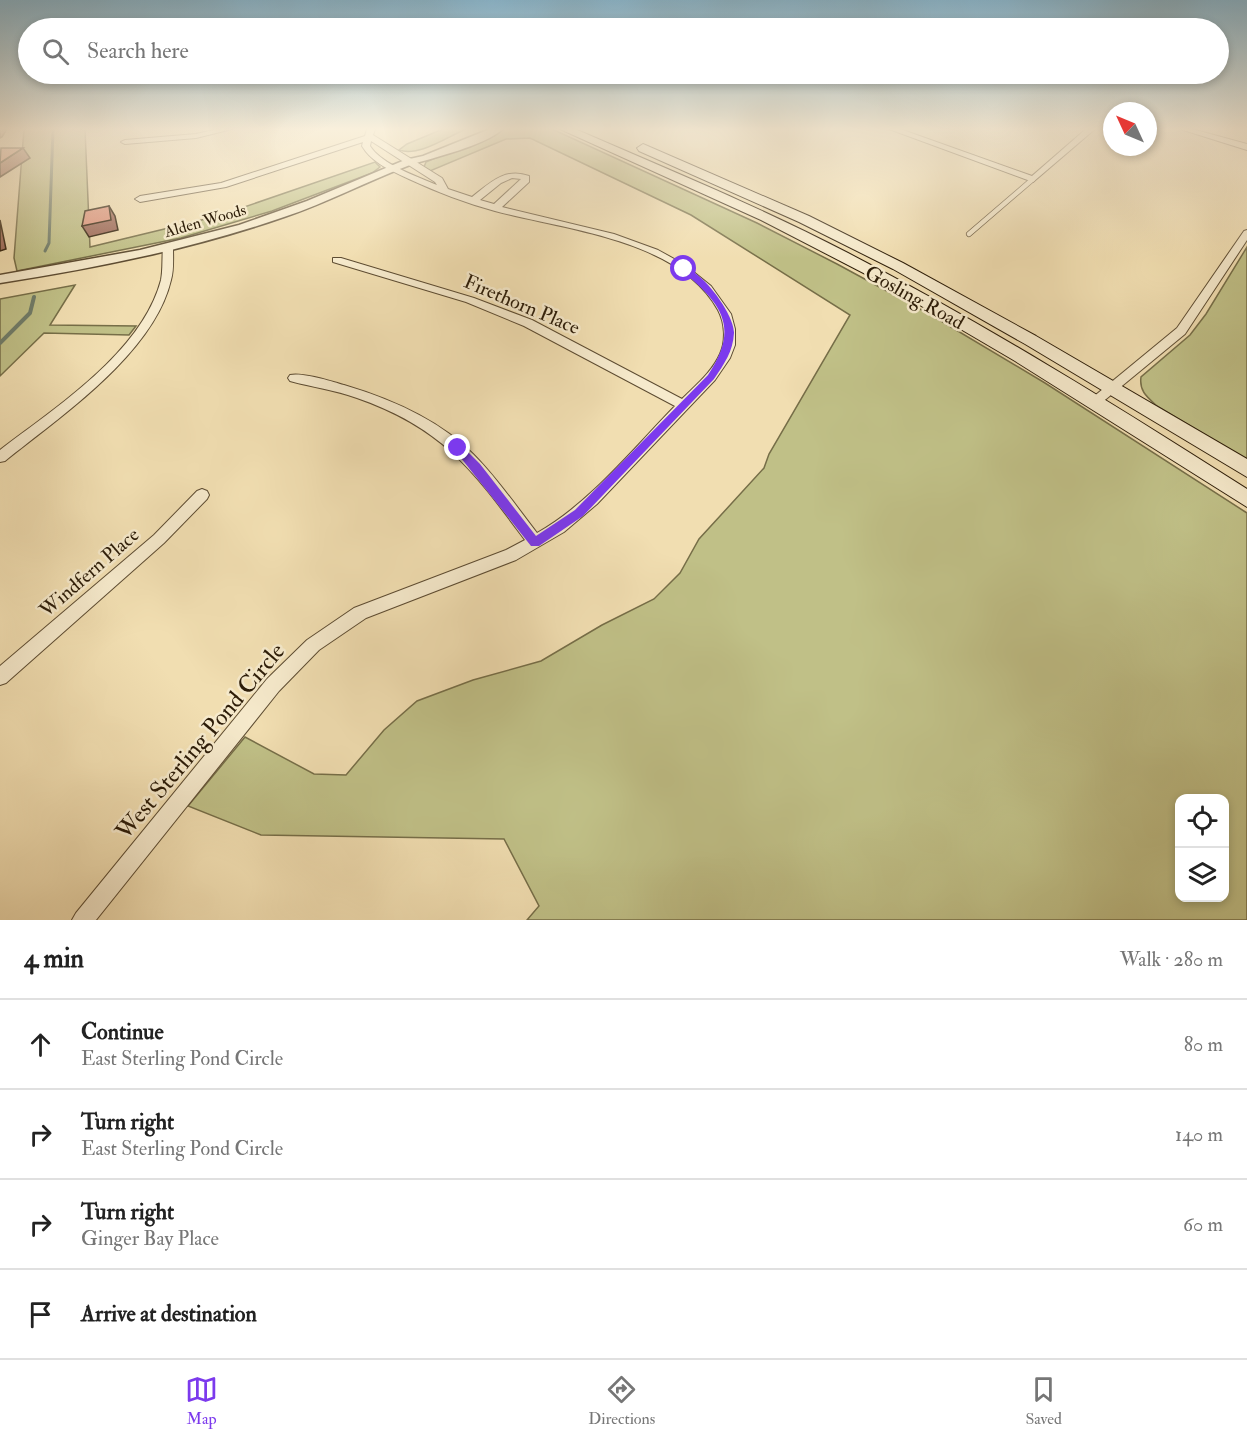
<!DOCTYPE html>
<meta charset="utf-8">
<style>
:root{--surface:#fff;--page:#f6f6f6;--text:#222;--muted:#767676;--line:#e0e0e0;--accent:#7c3aed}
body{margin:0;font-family:"IM FELL Double Pica",serif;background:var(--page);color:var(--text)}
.controls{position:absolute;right:18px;bottom:18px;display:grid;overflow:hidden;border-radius:12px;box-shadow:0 3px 9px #0003}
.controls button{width:54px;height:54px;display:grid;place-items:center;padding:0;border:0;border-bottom:2px solid var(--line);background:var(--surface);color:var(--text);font:30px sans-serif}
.compass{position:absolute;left:1103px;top:102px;width:54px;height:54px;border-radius:50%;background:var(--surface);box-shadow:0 3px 9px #0003;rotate:314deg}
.stop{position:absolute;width:18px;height:18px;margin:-14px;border:4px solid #7c3aed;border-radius:50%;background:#fff}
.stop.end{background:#7c3aed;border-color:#fff;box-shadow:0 2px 6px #0008}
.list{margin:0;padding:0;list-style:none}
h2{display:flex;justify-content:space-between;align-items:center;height:78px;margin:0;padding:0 24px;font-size:26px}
h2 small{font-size:20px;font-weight:400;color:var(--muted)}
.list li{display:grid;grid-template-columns:39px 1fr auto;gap:18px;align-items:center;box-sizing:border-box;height:90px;padding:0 24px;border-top:2px solid var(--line)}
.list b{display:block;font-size:22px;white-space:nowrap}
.list p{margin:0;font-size:20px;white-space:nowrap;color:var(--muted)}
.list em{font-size:20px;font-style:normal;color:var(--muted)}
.icon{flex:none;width:33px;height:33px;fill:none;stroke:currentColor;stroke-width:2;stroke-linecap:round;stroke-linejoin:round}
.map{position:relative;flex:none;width:1247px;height:920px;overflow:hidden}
.search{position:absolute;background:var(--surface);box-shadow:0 3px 9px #0003;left:18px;right:18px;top:18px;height:66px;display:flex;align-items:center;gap:15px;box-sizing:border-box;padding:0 21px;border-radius:33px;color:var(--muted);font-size:22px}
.sheet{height:438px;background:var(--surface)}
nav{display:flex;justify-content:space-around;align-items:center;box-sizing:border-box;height:84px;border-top:2px solid var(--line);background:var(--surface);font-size:16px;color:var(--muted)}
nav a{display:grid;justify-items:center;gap:3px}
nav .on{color:var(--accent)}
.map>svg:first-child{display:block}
.green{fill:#c0c087;stroke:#766e48;stroke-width:1.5;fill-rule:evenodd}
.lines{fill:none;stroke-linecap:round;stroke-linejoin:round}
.stream-far1{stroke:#6f7c69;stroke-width:3}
.stream{stroke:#6f7c69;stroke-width:4}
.service-casing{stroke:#5d4c32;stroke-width:6}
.minor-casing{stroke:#5d4c32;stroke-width:2}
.tertiary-casing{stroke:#5d4c32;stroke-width:3}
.secondary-casing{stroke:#2c1c08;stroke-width:2}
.service{stroke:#f6eacc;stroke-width:4.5}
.minor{fill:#f6eacc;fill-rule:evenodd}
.tertiary{fill:#f6eacc;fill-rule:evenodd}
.secondary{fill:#f6eacc;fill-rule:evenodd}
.shaded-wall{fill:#9c6858;stroke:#2c1c08;stroke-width:1.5}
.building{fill:#df957e;stroke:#2c1c08;stroke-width:1.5}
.route{fill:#7c3aed}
.labels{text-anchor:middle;stroke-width:5;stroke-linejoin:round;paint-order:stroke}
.far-street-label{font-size:16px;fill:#2c1c08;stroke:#f6eacc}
.street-label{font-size:20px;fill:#2c1c08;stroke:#f6eacc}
.near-street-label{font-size:24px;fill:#2c1c08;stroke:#f6eacc}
</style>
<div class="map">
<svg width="1247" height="920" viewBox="0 0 1247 920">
<rect width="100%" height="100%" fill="#f1deb1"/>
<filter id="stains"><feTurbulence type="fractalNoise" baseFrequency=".00333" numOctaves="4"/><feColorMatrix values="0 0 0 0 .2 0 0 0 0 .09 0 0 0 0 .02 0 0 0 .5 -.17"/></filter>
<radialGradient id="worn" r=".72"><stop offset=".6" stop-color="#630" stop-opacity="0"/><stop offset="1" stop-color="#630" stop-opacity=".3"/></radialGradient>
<path class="green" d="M24 129H85L90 247 218 216 375 162 380 167 372 173 272 211 181 238 17 271 14 258Z
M443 129H466C447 137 419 157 399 150L407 144Z
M504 129H552L757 223 837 264 931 315 1045 383 1247 513V920H527L539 906 504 839 261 835 188 806 245 737 314 774 346 775 384 730 417 701 473 680 541 661 602 625 654 599 680 573 699 539 764 468 769 454 850 315 691 215 530 138 506 139 430 171 424 167 426 162ZM1180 798H1224V898H1180Z
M1247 247V460L1157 406C1147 397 1139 391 1141 377L1190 335 1206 314Z
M75 285 50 325 136 326 129 335 44 333 0 376V299Z"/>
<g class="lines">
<path class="stream-far1" d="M45 251 49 243 53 129"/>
<path class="stream" d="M0 343 30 313 34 297"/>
<g class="service-casing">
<path id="service" d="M969 234 1033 179"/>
</g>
<g class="minor-casing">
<path id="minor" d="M218 129H232L196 138 125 144 121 142 125 140 196 134Z
M367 129H375L373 135 442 178 448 189 472 197C490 183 505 167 529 176V182L502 207 614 234 658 250 685 265 711 286 731 314 735 329V345L730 358 715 380 597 504 564 532 516 560 366 618 319 650 279 691 96 920H72L76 913 267 679 307 640 354 608 506 550 525 540C473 470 443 428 357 398 335 390 312 387 290 381L288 378 290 375C302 372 331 381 344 385 391 399 438 419 473 454 497 478 516 506 537 533 589 504 633 449 675 406L524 326 466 302 333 262V258H341L474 298 532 320 682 399C696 385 712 372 720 354 726 341 725 323 718 310 679 239 565 230 495 211 466 203 437 192 409 179 392 171 372 163 362 146L363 142 226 187 140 202 135 199 140 196 221 183 365 136ZM371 141 435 182 437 185C418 177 381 164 370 146ZM512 178 521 179 494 204 480 200 501 183Z
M889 129H900L1032 176 1086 129H1095L1033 182Z
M1180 129H1192L1247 144V150Z
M1247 230V240L1185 334 1100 404H1092L1090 401 1092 398 1177 328 1244 231Z
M168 245 173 248C173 258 174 270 171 280 154 353 61 416 5 461L0 462V450C56 407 142 352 161 280 163 270 162 258 163 248Z
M202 489 207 491 209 495 207 499 164 543 6 683 0 685V666L154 535 197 491Z"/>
</g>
<g class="tertiary-casing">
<path id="tertiary" d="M490 129H503C484 146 435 157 410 165 367 181 327 203 284 217 192 249 96 268 0 283V275L140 250 239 225 307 201 405 160 423 156Z"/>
</g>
<g class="secondary-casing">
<path id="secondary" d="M560 129H575C667 169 760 207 848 253 985 324 1117 406 1247 489V507L1015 361 877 280 761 220Z
M643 144 809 216 903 263 1036 336 1247 459V477L1025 344 893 269 799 222 639 151 637 148Z"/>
</g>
<use href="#service" class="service"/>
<use href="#minor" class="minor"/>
<use href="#tertiary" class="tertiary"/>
<use href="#secondary" class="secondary"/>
</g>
<path class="shaded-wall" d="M0 129H7L2 137 0 138Z
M23 148 30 158 0 177V163Z
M109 206 115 216 118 230 89 237 82 226Z
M0 220 6 249 0 251Z"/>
<path class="building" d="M1 148H23L0 163Z
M109 206 111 220 82 226 85 211Z"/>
<linearGradient id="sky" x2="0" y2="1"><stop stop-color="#89b7cf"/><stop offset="0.5" stop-color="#f9f0dc"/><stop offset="1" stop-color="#f9f0dc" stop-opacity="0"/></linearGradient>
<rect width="1247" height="258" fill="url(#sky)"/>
<path class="route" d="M682 268C700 267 735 315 734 333 733 352 724 364 714 379L583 516 539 546H531L453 448 461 445 480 464 536 536 575 510 708 375C740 327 722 304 682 271Z"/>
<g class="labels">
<g class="far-street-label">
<text transform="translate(205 220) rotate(-16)" y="6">Alden Woods</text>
</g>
<g class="street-label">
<text transform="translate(915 297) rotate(29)" y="7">Gosling Road</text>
<text transform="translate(522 304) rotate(23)" y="7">Firethorn Place</text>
<text transform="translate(89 572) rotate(-41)" y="7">Windfern Place</text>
</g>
<g class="near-street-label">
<text transform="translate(200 741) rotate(-50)" y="8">West Sterling Pond Circle</text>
</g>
</g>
<rect width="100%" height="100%" filter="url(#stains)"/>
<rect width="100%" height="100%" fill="url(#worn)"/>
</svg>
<div class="controls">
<button><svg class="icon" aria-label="locate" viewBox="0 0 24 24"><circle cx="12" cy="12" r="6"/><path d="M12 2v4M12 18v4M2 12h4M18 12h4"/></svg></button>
<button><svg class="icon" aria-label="layers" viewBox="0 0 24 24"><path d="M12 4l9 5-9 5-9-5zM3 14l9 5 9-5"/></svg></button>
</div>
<svg class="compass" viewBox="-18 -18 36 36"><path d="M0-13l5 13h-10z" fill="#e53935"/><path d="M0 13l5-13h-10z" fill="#767676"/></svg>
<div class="stop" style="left:684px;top:269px"></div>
<div class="stop end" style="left:458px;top:448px"></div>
<div class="search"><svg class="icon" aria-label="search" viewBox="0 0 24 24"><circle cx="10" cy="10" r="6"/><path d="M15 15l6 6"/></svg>Search here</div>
</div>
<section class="sheet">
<h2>4 min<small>Walk · 280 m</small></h2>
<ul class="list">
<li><svg class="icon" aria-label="ahead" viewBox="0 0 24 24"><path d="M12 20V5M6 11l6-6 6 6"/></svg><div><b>Continue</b><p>East Sterling Pond Circle</p></div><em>80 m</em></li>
<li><svg class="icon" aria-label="right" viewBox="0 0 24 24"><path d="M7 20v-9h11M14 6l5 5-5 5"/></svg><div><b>Turn right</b><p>East Sterling Pond Circle</p></div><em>140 m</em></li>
<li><svg class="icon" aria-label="right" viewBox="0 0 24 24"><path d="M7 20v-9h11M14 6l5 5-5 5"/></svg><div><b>Turn right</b><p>Ginger Bay Place</p></div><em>60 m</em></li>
<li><svg class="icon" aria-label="arrive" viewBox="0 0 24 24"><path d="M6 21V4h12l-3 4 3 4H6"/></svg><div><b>Arrive at destination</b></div></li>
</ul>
</section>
<nav>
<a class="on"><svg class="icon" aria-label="map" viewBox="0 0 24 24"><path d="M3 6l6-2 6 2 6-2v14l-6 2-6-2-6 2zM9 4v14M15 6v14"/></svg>Map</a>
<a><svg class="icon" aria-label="directions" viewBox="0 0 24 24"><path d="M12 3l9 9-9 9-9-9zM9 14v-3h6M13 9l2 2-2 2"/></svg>Directions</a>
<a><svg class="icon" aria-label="saved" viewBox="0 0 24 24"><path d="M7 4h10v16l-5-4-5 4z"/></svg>Saved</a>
</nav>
